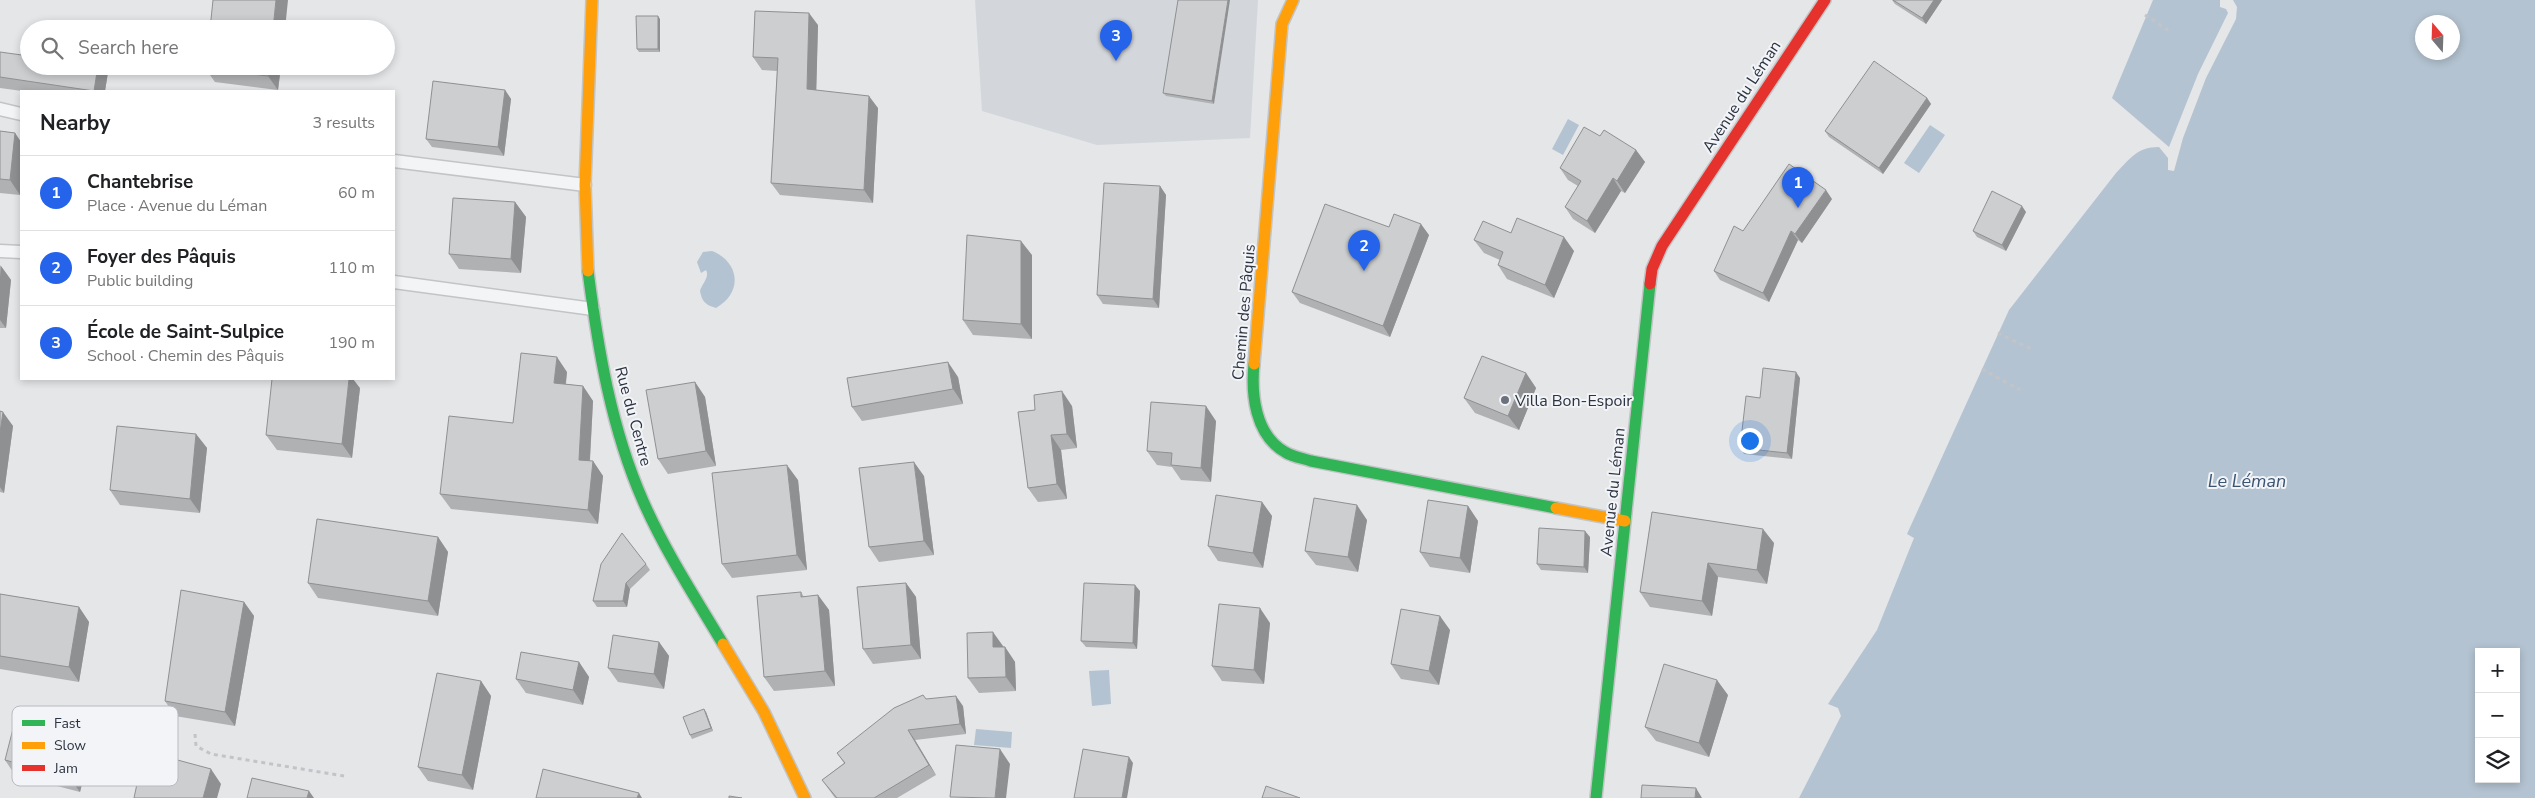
<!DOCTYPE html>
<meta charset="utf-8">
<style>
:root{--surface:#fff;--page:#f6f6f6;--text:#202124;--muted:#757577;--line:#e0e0e0;--accent:#2563eb}
body{margin:0;font-family:"Nunito Sans",sans-serif;background:var(--page);color:var(--text)}
.controls{position:absolute;right:15px;bottom:15px;display:grid;overflow:hidden;border-radius:0px;box-shadow:0 2px 8px #0003}
.controls button{width:45px;height:45px;display:grid;place-items:center;padding:0;border:0;border-bottom:1px solid var(--line);background:var(--surface);color:var(--text);font:25px sans-serif}
.compass{position:absolute;left:2415px;top:15px;width:45px;height:45px;border-radius:50%;background:var(--surface);box-shadow:0 2px 8px #0003;rotate:341deg}
.you{position:absolute;left:1749px;top:440px;width:18px;height:18px;margin:-12px;border:4px solid #fff;border-radius:50%;background:#1a73e8;box-shadow:0 0 0 8px #1a73e833}
.badge{display:grid;place-items:center;width:32px;height:32px;border-radius:50%;background:var(--accent);color:#fff;font-size:16px;font-weight:700}
.pin{position:absolute;translate:-50% -41px;filter:drop-shadow(0 1px 2px #0008)}
.pin::after{content:'';position:absolute;top:26px;width:18px;height:15px;background:inherit;clip-path:polygon(0 0,100% 0,50% 100%)}
.list{margin:0;padding:0;list-style:none}
h2{display:flex;justify-content:space-between;align-items:center;height:65px;margin:0;padding:0 20px;font-size:21px}
h2 small{font-size:16px;font-weight:400;color:var(--muted)}
.list li{display:grid;grid-template-columns:32px 1fr auto;gap:15px;align-items:center;box-sizing:border-box;height:75px;padding:0 20px;border-top:1px solid var(--line)}
.list b{display:block;font-size:19px;white-space:nowrap}
.list p{margin:0;font-size:16px;white-space:nowrap;color:var(--muted)}
.list em{font-size:16px;font-style:normal;color:var(--muted)}
.icon{flex:none;width:28px;height:28px;fill:none;stroke:currentColor;stroke-width:2;stroke-linecap:round;stroke-linejoin:round}
.map{position:relative;flex:none;width:2535px;height:798px;overflow:hidden}
.search{position:absolute;background:var(--surface);box-shadow:0 2px 8px #0003;left:20px;top:20px;width:375px;height:55px;display:flex;align-items:center;gap:12px;box-sizing:border-box;padding:0 18px;border-radius:28px;color:var(--muted);font-size:19px}
.panel{position:absolute;background:var(--surface);box-shadow:0 2px 8px #0003;left:20px;top:90px;width:375px;height:290px;border-radius:0px}
.map>svg:first-child{display:block}
.built{fill:#d3d6db}
.water{fill:#b4c3d1;fill-rule:evenodd}
.lines{fill:none;stroke-linecap:round;stroke-linejoin:round}
.lane-casing{stroke:#c2c4c6;stroke-width:15}
.fast-casing{stroke:#c2c4c6;stroke-width:14}
.slow-casing{stroke:#c2c4c6;stroke-width:14}
.jam-casing{stroke:#c2c4c6;stroke-width:14}
.path{stroke:#c3c4c8;stroke-width:3;stroke-dasharray:4 4;stroke-linecap:butt}
.lane{stroke:#f3f4f5;stroke-width:12}
.fast{stroke:#30b455;stroke-width:11}
.slow{stroke:#ff9f0a;stroke-width:11}
.jam{stroke:#e5322d;stroke-width:11}
.wall{fill:#afb1b3}
.shaded-wall{fill:#8f9092}
.building{fill:#ccced0;stroke:#8f9092}
.poi-dot{fill:#6c727b;stroke:#f2f4f7;stroke-width:2}
.labels{text-anchor:middle;stroke-width:4;stroke-linejoin:round;paint-order:stroke}
.street-label{font-size:16px;fill:#2c3341;stroke:#f2f4f7}
.poi-label{font-size:16px;fill:#2c3341;stroke:#f2f4f7;text-anchor:start}
.water-label{font-size:18px;font-style:italic;fill:#385372;stroke:#f2f4f7}
.key{fill:#f2f4f7;stroke:#b7bac0;stroke-width:1}
.key-label{font-size:14px;fill:#2c3341}
</style>
<div class="map">
<svg width="2535" height="798" viewBox="0 0 2535 798">
<rect width="100%" height="100%" fill="#e4e6e8"/>
<path class="built" d="M975 0H1258L1250 138 1097 145 982 111Z"/>
<path class="water" d="M2153 0H2220V7L2226 9 2228 13 2198 74 2169 147 2112 98Z
M2233 0H2535V798H1799L1841 716 1838 708 1828 704 1877 630 1914 538 1907 534 2009 310 2116 173C2131 158 2137 147 2159 147L2168 158V170L2174 171 2183 138 2206 78 2236 19 2237 7ZM2422 22H2452V52H2422ZM2479 652H2516V779H2479Z
M1568 119 1579 125 1563 155 1552 149Z
M1930 125 1945 135 1919 173 1904 163Z
M712 251C740 262 743 293 716 308 706 305 702 302 700 291 702 284 710 277 706 270L701 273 697 262 703 252Z
M1109 670 1111 704 1092 706 1089 671Z
M976 729 1012 732 1011 748 974 745Z"/>
<g class="lines">
<g class="lane-casing">
<path id="lane" d="M0 109 21 114
M394 161 585 185
M0 251 21 252
M394 282 593 309"/>
</g>
<g class="fast-casing">
<path id="fast" d="M588 271C598 349 611 428 643 501 665 551 695 597 723 644
M1254 364C1251 394 1255 435 1285 452 1293 457 1302 458 1311 461L1556 508
M1596 798 1650 284"/>
</g>
<g class="slow-casing">
<path id="slow" d="M588 271 585 185 592 0
M1254 364 1282 24 1293 0
M1556 508 1625 521
M723 644 764 712 805 798"/>
</g>
<g class="jam-casing">
<path id="jam" d="M1650 284 1652 269 1662 246 1825 0"/>
</g>
<path class="path" d="M2145 15 2171 32
M1998 333 2031 349
M1982 369 2020 390
M195 734 196 746 211 754 344 776"/>
<use href="#lane" class="lane"/>
<use href="#fast" class="fast"/>
<use href="#slow" class="slow"/>
<use href="#jam" class="jam"/>
</g>
<path class="wall" d="M1178 0 1214 104 1166 96 1163 93Z
M1892 0H1942L1926 24 1895 4Z
M660 19V52H639L637 49Z
M818 25 816 90 878 108 873 203 780 195 771 183 777 71 762 70 753 57Z
M0 52 29 66H109L105 91H22L0 88Z
M205 66H281L278 90 215 82 205 68Z
M505 90 511 99 504 156 432 147 426 139Z
M1927 98 1931 104 1883 174 1829 137 1825 131Z
M0 131 15 133 21 142V183L20 195 0 193Z
M1600 136 1636 150 1645 162 1625 193 1621 191 1595 233 1573 219 1565 207 1578 186 1568 180 1560 168Z
M1160 186 1166 195 1159 308 1103 304 1097 295Z
M1832 199 1802 243 1798 240 1769 302 1720 280 1714 271 1743 231Z
M515 202 526 217 521 273 459 269 449 254Z
M2026 212 2006 251 1977 237 1973 231Z
M1389 227 1429 235 1390 337 1300 303 1292 292Z
M1511 233 1574 251 1554 298 1507 279 1498 265 1500 260 1484 253 1474 240Z
M1032 255V339L973 335 963 320Z
M0 265 11 280 6 328H0Z
M567 372 566 384 583 386 593 401 590 461H593L603 476 598 524 451 509 440 494 513 423Z
M1526 373 1536 388 1519 430 1475 413 1464 398Z
M958 377 963 404 862 421 852 407Z
M1800 378 1792 459 1744 454 1740 448 1760 398Z
M695 382 705 397 716 466 668 474 658 459Z
M360 388 352 458 277 450 266 435Z
M1072 406 1077 448 1061 450 1067 499 1038 502 1028 488 1018 412Z
M0 411 13 426 4 493 0 492Z
M1216 421 1211 482 1181 480 1172 467 1157 465 1147 451Z
M196 434 207 448 200 513 120 505 110 490Z
M924 476 934 555 879 562 869 547Z
M798 480 807 570 732 578 722 564Z
M1262 502 1272 516 1263 568 1218 561 1208 546Z
M1468 506 1478 521 1470 573 1430 567 1420 552Z
M1652 512 1774 543 1767 584 1718 577 1712 616 1650 607 1640 592Z
M1367 520 1358 572 1316 565 1305 551Z
M438 537 448 552 438 616 318 598 308 583Z
M1590 537 1588 573 1541 570 1537 564Z
M646 564 650 570 630 589 627 607H597L593 601Z
M906 583 916 597 921 659 873 664 863 649Z
M1140 591 1137 649 1086 647 1081 641Z
M801 592 804 597 818 595 829 610 835 686 774 691 764 677Z
M0 594 79 607 89 622 79 682 0 669Z
M244 602 254 616 235 726 175 716 165 701Z
M1270 623 1264 684 1222 681 1212 666Z
M1450 630 1439 685 1401 679 1391 664Z
M659 642 669 656 664 689 618 682 608 668Z
M1003 646 1005 647 1015 662 1016 691 979 693 968 678Z
M579 662 589 677 583 705 526 693 516 679Z
M481 681 491 696 473 790 428 781 418 767Z
M1728 695 1709 757 1656 741 1645 727Z
M927 699 963 706 966 734 915 740 936 775 897 798H835L822 780 844 763 837 753Z
M706 712 713 731 692 739 690 735Z
M91 748 80 792 15 775 5 760Z"/>
<path class="shaded-wall" d="M276 0H288L285 29H273Z
M1228 0H1230L1214 104 1212 101Z
M1934 0H1942L1926 24 1922 18Z
M809 13 818 25 816 102 807 89Z
M658 16 660 19V52L658 49Z
M98 66H109L105 91H94Z
M269 66H281L278 90 268 76Z
M505 90 511 99 504 156 498 147Z
M869 96 878 108 873 203 864 190Z
M1927 98 1931 104 1883 174 1879 168Z
M15 133 21 142V183L20 195 10 180Z
M1636 150 1645 162 1625 193 1617 181Z
M1613 178 1621 191 1595 233 1587 221Z
M1160 186 1166 195 1159 308 1153 299Z
M1826 190 1832 199 1802 243 1795 234Z
M515 202 526 217 521 273 511 259Z
M2022 206 2026 212 2006 251 2002 245Z
M1421 224 1429 235 1390 337 1383 326Z
M1791 231 1798 240 1769 302 1763 293Z
M1564 237 1574 251 1554 298 1545 285Z
M1021 241 1032 255V339L1021 324Z
M1 266 11 280 6 328 0 320V277Z
M557 357 567 372 564 397 554 383Z
M948 362 958 377 963 404 953 389Z
M1796 372 1800 378 1792 459 1787 453Z
M1526 373 1536 388 1519 430 1508 416Z
M349 379H353L360 388 352 458 342 444Z
M695 382 705 397 716 466 706 451Z
M583 386 593 401 589 474 579 460Z
M1062 391 1072 406 1077 448 1067 434Z
M1206 406 1216 421 1211 482 1201 468Z
M3 412 13 426 4 493 0 487V433Z
M196 434 207 448 200 513 190 499Z
M1051 435 1061 450 1067 499 1057 484Z
M593 461 603 476 598 524 588 510Z
M914 462 924 476 934 555 924 541Z
M787 465 798 480 807 570 797 555Z
M1262 502 1272 516 1263 568 1253 553Z
M1357 505 1367 520 1358 572 1348 557Z
M1468 506 1478 521 1470 573 1460 558Z
M1763 529 1774 543 1767 584 1757 570Z
M1585 531 1590 537 1588 573 1584 567Z
M438 537 448 552 438 616 428 601Z
M1708 563 1718 577 1712 616 1702 601Z
M626 583 630 589 627 607 623 601Z
M906 583 916 597 921 659 911 645Z
M1135 585 1140 591 1137 649 1133 643Z
M818 595 829 610 835 686 825 671Z
M244 602 254 616 235 726 225 712Z
M79 607 89 622 79 682 69 667Z
M1260 608 1270 623 1264 684 1254 670Z
M1440 616 1450 630 1439 685 1429 671Z
M993 632 1003 646 1004 662 993 647Z
M659 642 669 656 664 689 654 674Z
M1005 647 1015 662 1016 691 1006 677Z
M579 662 589 677 583 705 573 690Z
M1717 680 1728 695 1709 757 1699 743Z
M481 681 491 696 473 790 462 775Z
M956 696 963 706 966 734 960 724Z
M704 709 706 712 713 731 711 728Z
M908 730 915 740 936 775 929 765Z
M81 734 91 748 80 792 69 777Z
M1000 749 1010 764 1006 798H995Z
M1129 757 1133 763 1127 798H1122Z
M211 769 221 784 217 798H203Z
M1696 788 1702 798H1695Z
M309 791 314 798H307Z
M639 793 642 798H637Z"/>
<path class="building" d="M213 0H276L273 29H210Z
M1178 0H1228L1212 101 1163 93Z
M1893 0H1934L1922 18Z
M755 11 809 13 807 89 869 96 864 190 771 183 778 58 753 57Z
M636 16H658V49H637Z
M47 22 90 29H46Z
M0 52 29 56V66H98L94 91 0 77Z
M1874 61 1927 98 1879 168 1825 131Z
M205 66H269L268 76 205 68Z
M433 81 505 90 498 147 426 139Z
M1584 127 1600 136 1604 130 1636 150 1617 181 1613 178 1587 221 1565 207 1581 181 1560 168Z
M0 131 15 133 10 180 0 179Z
M1789 164 1826 190 1795 234 1791 231 1763 293 1714 271 1734 226 1743 231Z
M1104 183 1160 186 1153 299 1097 295Z
M1992 191 2022 206 2002 245 1973 231Z
M453 198 515 202 511 259 449 254Z
M1325 204 1389 227 1394 214 1421 224 1383 326 1292 292Z
M1517 218 1564 237 1545 285 1498 265 1503 252 1474 240 1483 221 1511 233Z
M967 235 1021 241V324L963 320Z
M521 353 557 357 554 383 583 386 579 460 593 461 588 510 440 494 449 416 513 423Z
M1482 356 1526 373 1508 416 1464 398Z
M948 362 953 389 852 407 847 378Z
M1763 368 1796 372 1787 453 1740 448 1746 396 1760 398Z
M272 379H349L342 444 266 435Z
M695 382 706 451 658 459 646 390Z
M1062 391 1067 434 1051 435 1057 484 1028 488 1018 412 1035 410 1034 395Z
M1151 402 1206 406 1201 468 1171 465 1172 453 1147 451Z
M0 411 3 412 0 433Z
M117 426 196 434 190 499 110 490Z
M914 462 924 541 869 547 859 468Z
M787 465 797 555 722 564 712 473Z
M1216 495 1262 502 1253 553 1208 546Z
M1314 498 1357 505 1348 557 1305 551Z
M1428 500 1468 506 1460 558 1420 552Z
M1652 512 1763 529 1757 570 1708 563 1702 601 1640 592Z
M317 519 438 537 428 601 308 583Z
M1539 528 1585 531 1584 567 1537 564Z
M622 533 646 564 626 583 623 601H593L601 564Z
M906 583 911 645 863 649 857 587Z
M1084 583 1135 585 1133 643 1081 641Z
M181 590 244 602 225 712 165 701Z
M801 592V597L818 595 825 671 764 677 757 596Z
M0 594 79 607 69 667 0 656Z
M1219 604 1260 608 1254 670 1212 666Z
M1401 609 1440 616 1429 671 1391 664Z
M993 632V647H1005L1006 677 968 678 967 633Z
M613 635 659 642 654 674 608 668Z
M521 652 579 662 573 690 516 679Z
M1664 664 1717 680 1699 743 1645 727Z
M437 673 481 681 462 775 418 767Z
M923 695 926 699 956 696 960 724 908 730 929 765 874 798H837L822 780 845 763 837 753 894 708Z
M704 709 711 728 690 735 683 717Z
M16 717 81 734 69 777 5 760Z
M956 745 1000 749 995 798 950 797Z
M1083 749 1129 757 1122 798H1074Z
M144 751 211 769 203 798H134Z
M543 769 639 793 637 798H536Z
M252 778 309 791 307 798H247Z
M1642 785 1696 788 1695 798H1641Z
M1266 786 1300 798H1262Z
M729 796 742 798H729Z"/>
<circle class="poi-dot" cx="1505" cy="400" r="5"/>
<g class="labels">
<g class="street-label">
<text transform="translate(1741 96) rotate(-57)" y="6">Avenue du Léman</text>
<text transform="translate(1243 312) rotate(-85)" y="6">Chemin des Pâquis</text>
<text transform="translate(634 416) rotate(75)" y="6">Rue du Centre</text>
<text transform="translate(1612 492) rotate(-84)" y="6">Avenue du Léman</text>
</g>
<g class="poi-label">
<text x="1515" y="406">Villa Bon-Espoir</text>
</g>
<g class="water-label">
<text x="2247" y="487">Le Léman</text>
</g>
</g>
<rect x="12" y="706" width="166" height="80" rx="8" class="key"/>
<rect x="22" y="720" width="23" height="6" fill="#30b455"/>
<rect x="22" y="742" width="23" height="7" fill="#ff9f0a"/>
<rect x="22" y="765" width="23" height="6" fill="#e5322d"/>
<g class="key-label">
<text x="54" y="728">Fast</text>
<text x="54" y="750">Slow</text>
<text x="54" y="773">Jam</text>
</g>
</svg>
<div class="controls">
<button>+</button>
<button>−</button>
<button><svg class="icon" aria-label="layers" viewBox="0 0 24 24"><path d="M12 4l9 5-9 5-9-5zM3 14l9 5 9-5"/></svg></button>
</div>
<svg class="compass" viewBox="-18 -18 36 36"><path d="M0-13l5 13h-10z" fill="#e53935"/><path d="M0 13l5-13h-10z" fill="#757577"/></svg>
<div class="you"></div>
<div class="pin badge" style="left:1798px;top:208px">1</div>
<div class="pin badge" style="left:1364px;top:271px">2</div>
<div class="pin badge" style="left:1116px;top:61px">3</div>
<div class="search"><svg class="icon" aria-label="search" viewBox="0 0 24 24"><circle cx="10" cy="10" r="6"/><path d="M15 15l6 6"/></svg>Search here</div>
<section class="panel">
<h2>Nearby<small>3 results</small></h2>
<ul class="list">
<li><span class="badge">1</span><div><b>Chantebrise</b><p>Place · Avenue du Léman</p></div><em>60 m</em></li>
<li><span class="badge">2</span><div><b>Foyer des Pâquis</b><p>Public building</p></div><em>110 m</em></li>
<li><span class="badge">3</span><div><b>École de Saint-Sulpice</b><p>School · Chemin des Pâquis</p></div><em>190 m</em></li>
</ul>
</section>
</div>
